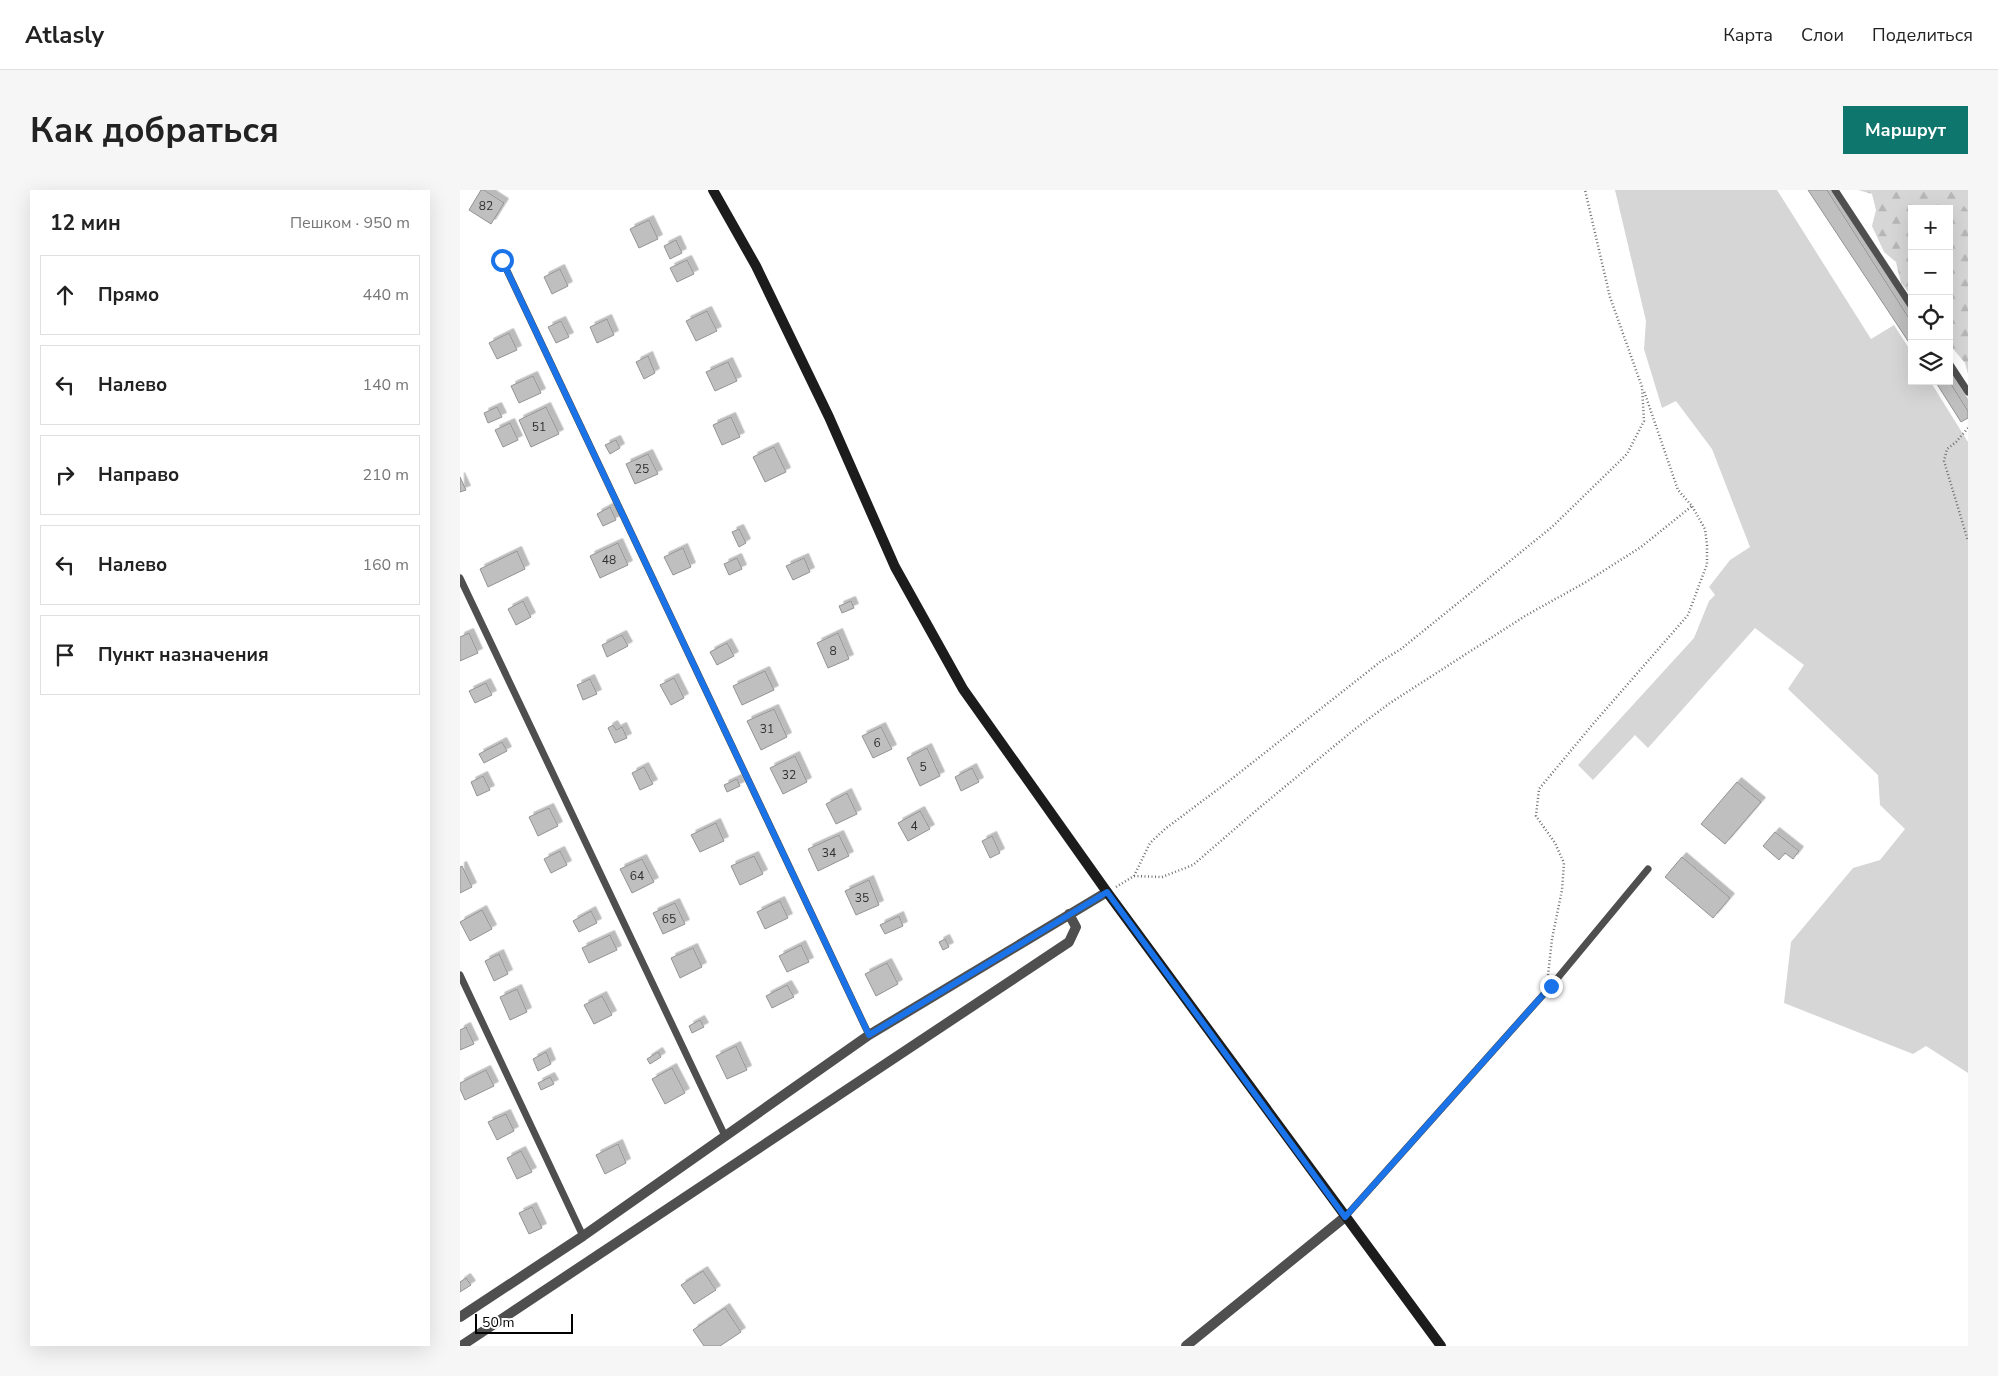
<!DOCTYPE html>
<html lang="ru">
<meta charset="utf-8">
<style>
:root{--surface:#fff;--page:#f6f6f6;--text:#222;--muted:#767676;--line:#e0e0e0;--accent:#0f766e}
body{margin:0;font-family:"Nunito Sans",sans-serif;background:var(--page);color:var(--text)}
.controls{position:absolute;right:15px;top:15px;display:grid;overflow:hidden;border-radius:0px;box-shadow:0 5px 20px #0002}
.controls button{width:45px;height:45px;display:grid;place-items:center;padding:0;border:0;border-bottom:1px solid var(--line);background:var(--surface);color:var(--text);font:25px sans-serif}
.scale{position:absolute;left:15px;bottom:12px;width:98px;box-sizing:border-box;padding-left:5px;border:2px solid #000;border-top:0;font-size:14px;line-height:18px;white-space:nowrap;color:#000;-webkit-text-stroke:4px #fff;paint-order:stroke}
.stop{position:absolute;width:15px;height:15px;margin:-11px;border:4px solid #1a73e8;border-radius:50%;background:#fff}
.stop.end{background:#1a73e8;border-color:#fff;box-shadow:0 1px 5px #0008}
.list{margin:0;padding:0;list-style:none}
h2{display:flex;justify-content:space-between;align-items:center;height:65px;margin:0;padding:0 20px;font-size:21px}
h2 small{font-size:16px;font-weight:400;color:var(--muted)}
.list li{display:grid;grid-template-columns:32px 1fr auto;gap:15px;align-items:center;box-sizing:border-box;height:80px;margin:0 10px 10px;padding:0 10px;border:1px solid var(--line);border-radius:0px}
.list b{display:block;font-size:19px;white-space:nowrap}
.list em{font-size:16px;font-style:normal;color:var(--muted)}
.icon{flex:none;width:28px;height:28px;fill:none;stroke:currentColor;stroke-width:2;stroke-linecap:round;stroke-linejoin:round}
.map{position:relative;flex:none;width:1508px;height:1156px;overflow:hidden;border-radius:0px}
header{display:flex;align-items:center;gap:30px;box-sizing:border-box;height:70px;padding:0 25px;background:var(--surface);border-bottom:1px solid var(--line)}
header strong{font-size:24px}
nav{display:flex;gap:28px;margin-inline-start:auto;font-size:18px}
.intro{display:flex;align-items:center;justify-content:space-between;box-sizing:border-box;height:120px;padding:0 30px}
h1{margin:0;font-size:35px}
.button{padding:12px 22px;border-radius:0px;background:var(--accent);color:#fff;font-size:18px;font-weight:700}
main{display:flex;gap:30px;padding:0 30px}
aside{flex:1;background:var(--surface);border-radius:0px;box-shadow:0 5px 20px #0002}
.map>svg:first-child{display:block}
.forest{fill:url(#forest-firs)}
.green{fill:#d6d6d6}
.building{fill:#bfbfbf;stroke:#939393;filter:url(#shadow)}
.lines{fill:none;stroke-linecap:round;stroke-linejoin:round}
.path{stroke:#717171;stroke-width:2.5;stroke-dasharray:1 2.5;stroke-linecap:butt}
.lane{stroke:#4f4f4f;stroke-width:7}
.street{stroke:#4f4f4f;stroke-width:10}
.secondary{stroke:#1c1c1c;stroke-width:10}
.route{stroke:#1a73e8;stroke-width:6}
.labels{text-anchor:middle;stroke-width:4.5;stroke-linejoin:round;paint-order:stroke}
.number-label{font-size:12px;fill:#303030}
</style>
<header>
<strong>Atlasly</strong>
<nav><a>Карта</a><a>Слои</a><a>Поделиться</a></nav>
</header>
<div class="intro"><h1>Как добраться</h1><a class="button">Маршрут</a></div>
<main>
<aside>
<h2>12 мин<small>Пешком · 950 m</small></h2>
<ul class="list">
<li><svg class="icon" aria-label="ahead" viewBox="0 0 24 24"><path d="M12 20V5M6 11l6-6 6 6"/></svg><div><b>Прямо</b></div><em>440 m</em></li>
<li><svg class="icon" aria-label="left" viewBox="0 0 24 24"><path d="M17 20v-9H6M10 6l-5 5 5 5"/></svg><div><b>Налево</b></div><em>140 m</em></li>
<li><svg class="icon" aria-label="right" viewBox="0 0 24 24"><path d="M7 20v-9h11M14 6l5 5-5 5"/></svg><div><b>Направо</b></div><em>210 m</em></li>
<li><svg class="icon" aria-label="left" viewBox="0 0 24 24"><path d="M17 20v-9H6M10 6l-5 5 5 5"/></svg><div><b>Налево</b></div><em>160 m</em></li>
<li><svg class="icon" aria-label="arrive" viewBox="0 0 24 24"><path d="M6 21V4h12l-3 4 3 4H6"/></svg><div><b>Пункт назначения</b></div></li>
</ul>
</aside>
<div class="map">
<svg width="1508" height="1156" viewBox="0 0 1508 1156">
<defs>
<pattern id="forest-firs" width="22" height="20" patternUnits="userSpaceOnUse" patternTransform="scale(1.25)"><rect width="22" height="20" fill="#d6d6d6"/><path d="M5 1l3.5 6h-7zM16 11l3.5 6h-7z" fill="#b6b6b6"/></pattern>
<filter id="shadow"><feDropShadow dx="4.5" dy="-4.5" stdDeviation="0" flood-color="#0004"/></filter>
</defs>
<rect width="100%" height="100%" fill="#fff"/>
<path class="forest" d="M1398 0H1508V184L1505 173 1489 154V19H1452V106L1441 93 1436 72 1424 62 1412 36 1416 20 1412 4Z"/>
<path class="green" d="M1155 0H1317L1411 149 1434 135 1452 163V191H1470L1508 252V883L1466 856 1453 864 1324 813 1331 752 1393 678 1420 670 1445 639 1420 615 1418 585 1328 499 1344 475 1295 438 1188 558 1175 545 1133 590 1118 575 1234 448 1249 411 1255 405 1249 397 1270 370 1290 357 1252 259 1216 211 1202 218 1184 159 1186 131Z
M1490 0H1508V21Z"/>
<path class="building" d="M21 0H24L44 13 31 34 9 20Z
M1348 0H1367L1452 133V157Z
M189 30 198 49 179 58 170 39Z
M216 50 222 63 210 69 204 56Z
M227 70 234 84 217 92 210 78Z
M100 79 108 96 92 104 84 87Z
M247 121 257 141 236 151 226 131Z
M147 129 154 145 137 153 130 137Z
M101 131 109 147 96 153 88 137Z
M49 143 57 160 37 169 29 153Z
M188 166 195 183 184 189 176 172Z
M268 172 277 191 255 201 246 182Z
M73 186 81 203 59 213 51 196Z
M1475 191H1489L1508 221V228L1501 232Z
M37 217 42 227 28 233 24 223Z
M86 217 99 244 71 257 59 230Z
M271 227 280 247 262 255 253 235Z
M50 233 58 250 43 257 35 240Z
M156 250 160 258 150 264 145 255Z
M314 257 326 282 305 292 293 267Z
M188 264 198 284 175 294 166 274Z
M0 287 6 300 0 302Z
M150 317 156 330 143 336 137 324Z
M279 339 286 353 279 357 272 342Z
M158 353 168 375 140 388 130 366Z
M223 358 231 377 213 385 204 367Z
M57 361 65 379 28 397 20 379Z
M277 368 282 379 269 385 264 374Z
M344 368 350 382 333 390 326 376Z
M63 411 71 427 56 435 48 419Z
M391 411 394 418 382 423 379 416Z
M9 443 18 463 0 471V447Z
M378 443 389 469 368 478 357 453Z
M162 445 168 456 147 467 142 455Z
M267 453 274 466 257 475 250 462Z
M305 481 314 500 282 515 273 496Z
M214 488 224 508 211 515 200 495Z
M130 489 137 504 123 510 117 495Z
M26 493 32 505 15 513 9 501Z
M314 519 327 547 301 560 287 531Z
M153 535 156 540 162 537 167 548 155 553 148 538Z
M421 537 432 559 413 568 402 546Z
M42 552 47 561 24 573 19 564Z
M467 558 480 586 460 596 447 568Z
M335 566 347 592 323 604 310 578Z
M184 577 193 594 180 600 172 583Z
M512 578 519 592 501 601 495 587Z
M23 586 30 600 17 606 11 592Z
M277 589 280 596 267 602 264 595Z
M1277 592 1301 612 1265 654 1241 634Z
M387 603 397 624 376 634 366 614Z
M89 618 98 636 78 646 69 627Z
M460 621 470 639 448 651 438 633Z
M256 633 264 651 240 662 231 645Z
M1315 642 1339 661 1333 669 1325 663 1319 670 1303 656Z
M379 645 389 666 358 681 348 659Z
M532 646 540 663 530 668 522 651Z
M100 661 107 675 91 683 84 669Z
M294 666 303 684 280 695 271 676Z
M1222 667 1270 708 1253 728 1205 687Z
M182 669 194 692 172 703 160 679Z
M2 676 12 697 0 703V677Z
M409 690 419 715 396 725 385 701Z
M320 711 328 728 305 739 297 722Z
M215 713 225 734 203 744 193 723Z
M22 720 32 739 10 751 0 732Z
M131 721 137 733 119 742 113 731Z
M439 726 443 736 425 744 420 735Z
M150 745 157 760 129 773 122 758Z
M485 749 489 757 483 760 479 752Z
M341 755 349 772 327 782 319 766Z
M233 758 242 777 220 788 211 768Z
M39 764 48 784 34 791 25 771Z
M427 773 438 794 416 806 405 784Z
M327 795 334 807 312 818 306 806Z
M57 799 67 822 50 830 40 807Z
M142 806 152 825 134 834 124 815Z
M240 830 244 837 232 843 229 836Z
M6 837 14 854 0 860V840Z
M276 856 287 880 267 889 256 866Z
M86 862 91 874 78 881 73 869Z
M198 862 201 867 190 874 187 869Z
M212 878 225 903 205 914 192 889Z
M26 880 34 896 5 910 0 899V893Z
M90 887 94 894 81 900 78 893Z
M46 924 54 941 37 950 28 932Z
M158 954 166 973 145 984 136 965Z
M61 961 72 982 57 989 47 968Z
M72 1017 82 1038 69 1044 59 1023Z
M243 1081 256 1100 234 1114 221 1095Z
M6 1088 11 1095 0 1102V1092Z
M265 1118 281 1142 260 1156H244L233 1140Z"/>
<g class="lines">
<path class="path" d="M1508 238 1496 252 1487 259 1484 271 1508 351
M674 686 702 687 733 675 799 618 895 539 930 513 1065 426 1126 392 1181 357 1232 316 1218 300 1184 201
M656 697 674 686 690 653 705 639 769 591 920 472 941 459 1092 337 1167 264 1184 231 1182 197 1150 107 1125 0
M1088 785 1092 749 1102 700 1104 673 1095 653 1076 626 1079 599 1133 534 1228 425 1247 374V355L1245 339 1232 316"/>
<path class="lane" d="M1375 0 1452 117
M42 70 409 845
M1489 173 1508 202
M0 388 265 946
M0 785 123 1046
M885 1027 1091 796 1188 679"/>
<path class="street" d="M0 1127 123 1046 409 845 647 702
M1 1156 609 752 616 737 609 724
M726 1156 885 1027"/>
<path class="secondary" d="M253 0 296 76 369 227 435 377 503 499 647 702 981 1156"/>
</g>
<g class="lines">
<path class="route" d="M42 70 409 845 647 702 885 1027 1091 796"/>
</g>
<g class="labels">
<g class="number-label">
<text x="26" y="20">82</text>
<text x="79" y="241">51</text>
<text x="182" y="283">25</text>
<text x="149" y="374">48</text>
<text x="373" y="465">8</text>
<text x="307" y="543">31</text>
<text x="417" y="557">6</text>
<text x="463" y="581">5</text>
<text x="329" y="589">32</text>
<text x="454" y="640">4</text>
<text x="369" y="667">34</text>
<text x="177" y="690">64</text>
<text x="402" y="712">35</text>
<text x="209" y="733">65</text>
</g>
</g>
</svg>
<div class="controls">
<button>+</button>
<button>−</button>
<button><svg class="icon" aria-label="locate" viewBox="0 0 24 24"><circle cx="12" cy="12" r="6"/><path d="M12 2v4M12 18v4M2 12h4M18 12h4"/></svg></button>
<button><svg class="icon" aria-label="layers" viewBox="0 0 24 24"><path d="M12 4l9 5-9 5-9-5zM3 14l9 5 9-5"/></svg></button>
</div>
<div class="scale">50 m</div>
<div class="stop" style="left:42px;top:70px"></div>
<div class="stop end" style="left:1091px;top:796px"></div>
</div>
</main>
